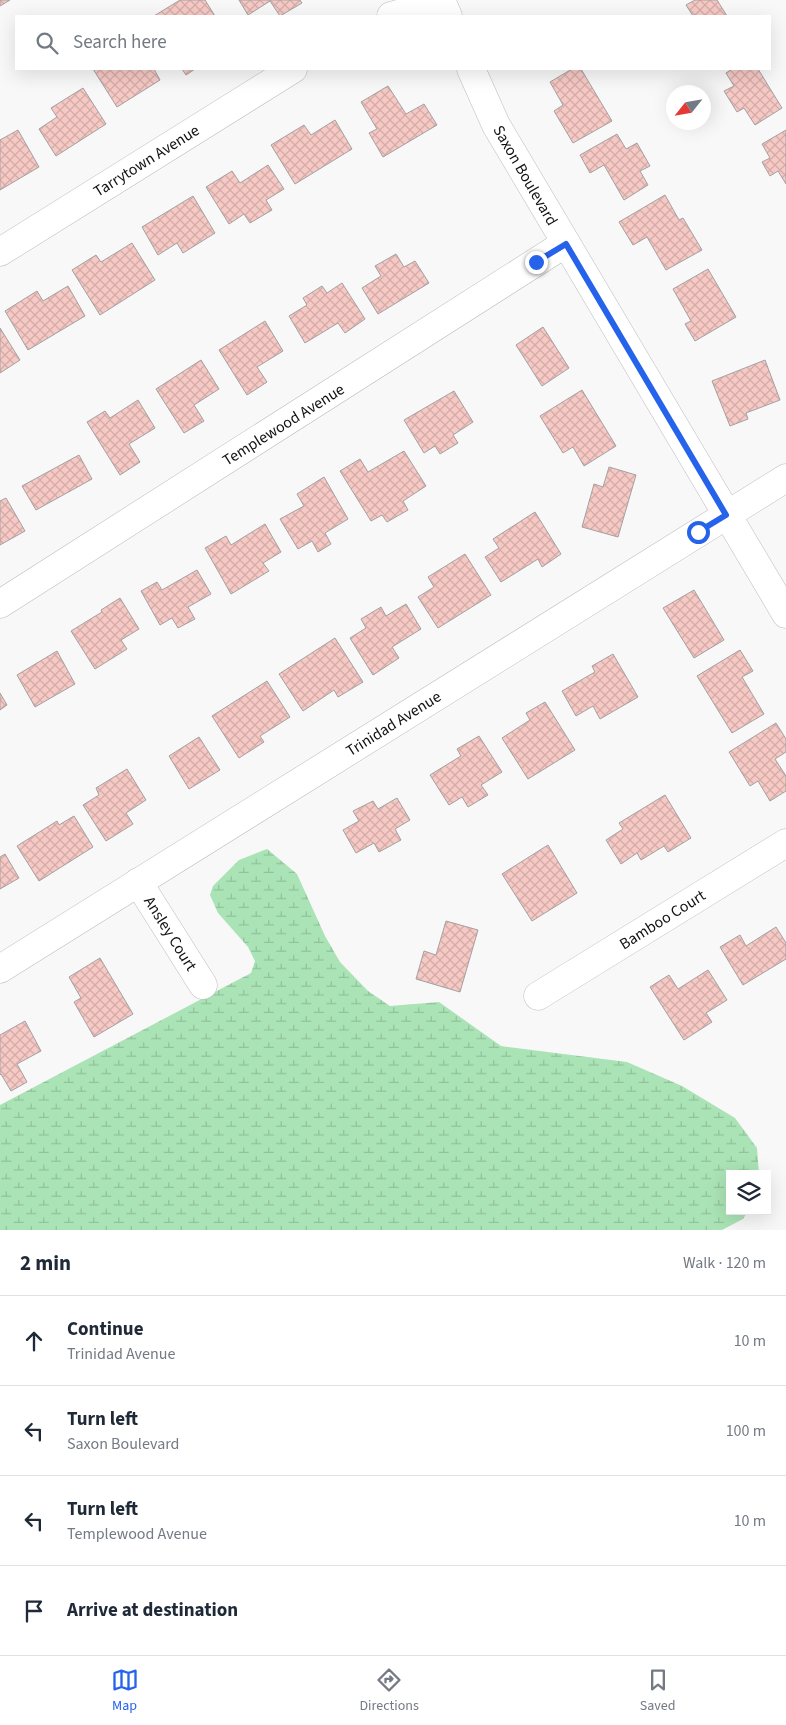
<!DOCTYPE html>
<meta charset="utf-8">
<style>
:root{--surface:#fff;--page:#f6f6f7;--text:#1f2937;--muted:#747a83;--line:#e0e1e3;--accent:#2563eb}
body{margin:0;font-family:"Source Sans 3",sans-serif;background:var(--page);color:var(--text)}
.controls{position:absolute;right:15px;bottom:15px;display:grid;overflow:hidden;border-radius:0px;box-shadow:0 5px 20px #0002}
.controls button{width:45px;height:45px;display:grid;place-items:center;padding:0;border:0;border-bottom:1px solid var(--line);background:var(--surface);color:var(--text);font:25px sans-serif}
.compass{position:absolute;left:666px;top:85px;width:45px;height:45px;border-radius:50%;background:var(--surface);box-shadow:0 5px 20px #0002;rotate:239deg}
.stop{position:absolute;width:15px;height:15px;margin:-11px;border:4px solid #2563eb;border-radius:50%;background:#fff}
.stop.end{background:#2563eb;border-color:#fff;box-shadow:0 1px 5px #0008}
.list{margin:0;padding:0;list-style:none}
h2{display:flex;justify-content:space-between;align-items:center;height:65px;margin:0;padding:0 20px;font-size:21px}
h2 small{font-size:16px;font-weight:400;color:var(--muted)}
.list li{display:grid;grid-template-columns:32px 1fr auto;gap:15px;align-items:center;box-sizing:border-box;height:90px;padding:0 20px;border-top:1px solid var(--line)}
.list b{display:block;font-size:19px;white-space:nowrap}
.list p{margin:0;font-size:16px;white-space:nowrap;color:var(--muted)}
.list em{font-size:16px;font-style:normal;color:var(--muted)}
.icon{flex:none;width:28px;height:28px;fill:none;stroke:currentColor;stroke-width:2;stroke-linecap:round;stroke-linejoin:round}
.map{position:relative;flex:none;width:786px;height:1230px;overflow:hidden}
.search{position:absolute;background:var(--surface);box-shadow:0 5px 20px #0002;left:15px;right:15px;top:15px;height:55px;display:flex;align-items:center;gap:12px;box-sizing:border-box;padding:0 18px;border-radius:0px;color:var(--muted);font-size:19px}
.sheet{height:425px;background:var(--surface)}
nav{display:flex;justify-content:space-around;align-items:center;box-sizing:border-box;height:70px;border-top:1px solid var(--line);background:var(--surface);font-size:14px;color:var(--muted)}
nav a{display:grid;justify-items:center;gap:2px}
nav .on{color:var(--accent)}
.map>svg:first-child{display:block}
.wetland{fill:url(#wetland-marsh)}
.building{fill:url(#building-cross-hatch);stroke:#a3a1a1}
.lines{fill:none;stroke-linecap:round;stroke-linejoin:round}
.minor-casing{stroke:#bdbdbe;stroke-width:29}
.major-casing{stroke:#bdbdbe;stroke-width:29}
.minor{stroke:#fff;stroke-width:28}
.major{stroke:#fff;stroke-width:28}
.route{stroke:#2563eb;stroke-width:6}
.labels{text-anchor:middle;stroke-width:4;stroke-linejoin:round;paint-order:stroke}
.street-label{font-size:16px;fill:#121212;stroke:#fff}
</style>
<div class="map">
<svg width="786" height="1230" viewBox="0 0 786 1230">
<defs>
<pattern id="wetland-marsh" width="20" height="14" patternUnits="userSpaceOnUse" patternTransform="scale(1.25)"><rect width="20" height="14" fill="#aae3b5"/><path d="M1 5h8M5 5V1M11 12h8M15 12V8" fill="none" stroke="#91c29b"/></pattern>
<pattern id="building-cross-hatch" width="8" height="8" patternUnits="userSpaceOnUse" patternTransform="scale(1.25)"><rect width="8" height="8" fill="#f7c9c5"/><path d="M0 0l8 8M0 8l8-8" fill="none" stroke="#d3aca8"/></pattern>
</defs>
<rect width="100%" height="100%" fill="#f8f8f9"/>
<path class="wetland" d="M267 849 297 874 325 936 340 962 368 991 390 1006 439 1002 501 1046 627 1062 682 1086 735 1118 757 1148 759 1174H730V1211H748L743 1219 722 1230H0V1105L251 973 255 961 248 947 218 913 210 895 213 886 239 860Z"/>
<path class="building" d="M0 0H10L0 6Z
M180 0H205L215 16H154Z
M239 0H300L302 3 280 16 270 1 248 15Z
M695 0H717L727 16H693L686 5Z
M93 69H154L160 80 117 107Z
M182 69H195L186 75Z
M572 69H581L612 121 573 143 554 111 563 105 550 82Z
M732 69H758L782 108 755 125 744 108 737 112 724 91 734 86 726 73Z
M388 86 406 114 424 104 437 125 383 157 369 133 377 129 361 102Z
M83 88 106 124 56 156 39 129 57 117 51 108Z
M335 120 352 149 295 184 271 145 304 125 311 135Z
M18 130 39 167 0 190V140Z
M786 130V184L778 171 770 176 762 162 770 158 762 144Z
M617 134 626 149 637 143 650 166 640 171 648 185 624 200 604 165 590 173 580 155Z
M268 165 284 189 266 200 272 210 250 223 244 214 229 224 206 187 232 171 240 183Z
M665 195 679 220 683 218 702 250 666 270 647 237 633 245 619 222Z
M193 196 215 233 183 253 177 243 158 255 142 227Z
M132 243 155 280 100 315 72 270 96 255 101 262Z
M396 254 404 267 415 261 429 283 378 314 362 288 381 276 375 266Z
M708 269 736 317 695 341 685 324 691 321 673 289Z
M342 283 365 319 345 333 338 323 305 343 289 316 307 305 303 298 322 286 327 293Z
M68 286 85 316 28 350 5 311 37 291 43 301Z
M265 321 283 351 257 367 267 382 247 395 219 350Z
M543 327 569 368 542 386 516 345Z
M0 328 20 360 0 373Z
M201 360 219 389 194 405 204 421 184 433 156 389Z
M765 360 780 400 746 413 748 419 730 426 712 381Z
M582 390 616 446 584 466 573 447 563 453 540 416Z
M454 391 473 422 453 435 458 443 440 454 435 446 424 453 404 420Z
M138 400 155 428 129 444 140 462 120 475 87 422 105 411 110 418Z
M404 451 426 486 403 501 408 510 387 522 382 515 371 521 340 471 360 459 368 472Z
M79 455 92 479 36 510 22 486Z
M609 467 636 475 618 537 582 527 594 484 603 487Z
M324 477 348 519 325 533 331 544 318 552 312 541 298 549 280 519 304 506 297 494Z
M6 498 25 531 0 545V501Z
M535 512 561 554 542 567 538 559 501 582 485 557 499 548 493 539Z
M265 524 281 552 263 563 269 571 231 594 205 548 226 536 231 545Z
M465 554 491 595 438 628 418 597 434 587 428 577Z
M197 570 211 594 188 607 195 619 178 628 172 618 160 625 141 591 157 582 162 590Z
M694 590 724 640 694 658 663 608Z
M120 598 139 629 121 640 127 649 95 669 71 631 102 612 101 610Z
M406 604 421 629 392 647 399 658 373 675 350 638 366 628 361 619 381 607 386 616Z
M335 638 363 682 338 697 334 690 303 711 279 674Z
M740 650 753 671 742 677 764 714 732 733 697 676Z
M57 651 75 684 35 707 17 675Z
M613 654 638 697 600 719 593 706 576 716 562 691 595 672 592 666Z
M267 681 290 717 260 736 264 742 239 758 212 716Z
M0 693 7 705 0 710Z
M545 702 575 750 528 779 502 738 530 720 526 713Z
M776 723 786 739V752L775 759 786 776V791L770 801 758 781 750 786 729 752Z
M479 736 502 772 481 785 488 795 468 807 462 797 449 805 430 775 461 756 457 749Z
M199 737 220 770 189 789 169 756Z
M127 769 146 800 126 813 133 824 106 841 83 805 99 795 96 788Z
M665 795 691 838 668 852 664 846 641 860 637 853 621 864 606 840 623 829 619 823Z
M397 798 410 820 395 829 401 840 379 852 374 843 356 853 343 830 359 821 353 811 373 801 378 809Z
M74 816 93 847 39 881 17 846 57 821 59 825Z
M548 845 577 893 532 921 502 874Z
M5 854 19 878 0 889V857Z
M446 921 478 930 460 992 416 979 424 951 436 955Z
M776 927 786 943V959L743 985 720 947 740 935 746 946Z
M100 958 133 1014 94 1037 74 1002 81 998 69 977Z
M708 970 727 1000 706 1013 712 1022 684 1040 650 987 669 975 678 989Z
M25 1021 41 1051 17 1064 27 1082 11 1091 1 1074 0 1075V1035Z"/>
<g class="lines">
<g class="minor-casing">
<path id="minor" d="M391 16 441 2
M0 252 293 69
M0 604 566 243
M138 882 203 985
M0 969 786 478
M538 996 786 843"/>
</g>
<g class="major-casing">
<path id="major" d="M441 0 448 16
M471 69 496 125 786 614"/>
</g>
<use href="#minor" class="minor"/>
<use href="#major" class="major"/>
</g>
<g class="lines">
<path class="route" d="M536 262 566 244 726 515 698 532"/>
</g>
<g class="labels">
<g class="street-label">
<text transform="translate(146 160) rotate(-32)" y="6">Tarrytown Avenue</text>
<text transform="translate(526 175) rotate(60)" y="6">Saxon Boulevard</text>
<text transform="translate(283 424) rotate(-32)" y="6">Templewood Avenue</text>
<text transform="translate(393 723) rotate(-32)" y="6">Trinidad Avenue</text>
<text transform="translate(662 919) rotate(-32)" y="6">Bamboo Court</text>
<text transform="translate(171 933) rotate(58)" y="6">Ansley Court</text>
</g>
</g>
</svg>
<div class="controls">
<button><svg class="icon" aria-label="layers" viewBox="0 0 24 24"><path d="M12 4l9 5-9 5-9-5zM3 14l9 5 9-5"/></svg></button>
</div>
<svg class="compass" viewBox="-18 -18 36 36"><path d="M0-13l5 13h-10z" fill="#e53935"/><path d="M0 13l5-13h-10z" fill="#747a83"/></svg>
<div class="stop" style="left:698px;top:532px"></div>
<div class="stop end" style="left:536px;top:262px"></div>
<div class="search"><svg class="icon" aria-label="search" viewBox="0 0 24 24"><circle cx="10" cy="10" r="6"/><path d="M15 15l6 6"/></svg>Search here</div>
</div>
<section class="sheet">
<h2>2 min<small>Walk · 120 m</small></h2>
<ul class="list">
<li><svg class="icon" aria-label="ahead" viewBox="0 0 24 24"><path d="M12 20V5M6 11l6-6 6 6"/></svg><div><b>Continue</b><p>Trinidad Avenue</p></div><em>10 m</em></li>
<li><svg class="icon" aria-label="left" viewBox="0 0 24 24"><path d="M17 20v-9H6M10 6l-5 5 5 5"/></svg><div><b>Turn left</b><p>Saxon Boulevard</p></div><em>100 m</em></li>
<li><svg class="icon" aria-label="left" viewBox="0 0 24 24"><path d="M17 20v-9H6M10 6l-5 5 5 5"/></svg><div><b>Turn left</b><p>Templewood Avenue</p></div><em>10 m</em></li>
<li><svg class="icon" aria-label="arrive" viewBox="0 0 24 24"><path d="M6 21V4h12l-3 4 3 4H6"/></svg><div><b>Arrive at destination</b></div></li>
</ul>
</section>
<nav>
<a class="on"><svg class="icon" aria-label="map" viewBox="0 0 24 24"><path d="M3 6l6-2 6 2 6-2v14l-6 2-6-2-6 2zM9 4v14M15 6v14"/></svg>Map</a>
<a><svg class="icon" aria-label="directions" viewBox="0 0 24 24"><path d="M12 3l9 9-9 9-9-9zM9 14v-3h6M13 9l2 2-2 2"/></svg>Directions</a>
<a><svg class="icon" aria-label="saved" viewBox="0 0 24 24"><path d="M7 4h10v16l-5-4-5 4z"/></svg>Saved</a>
</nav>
